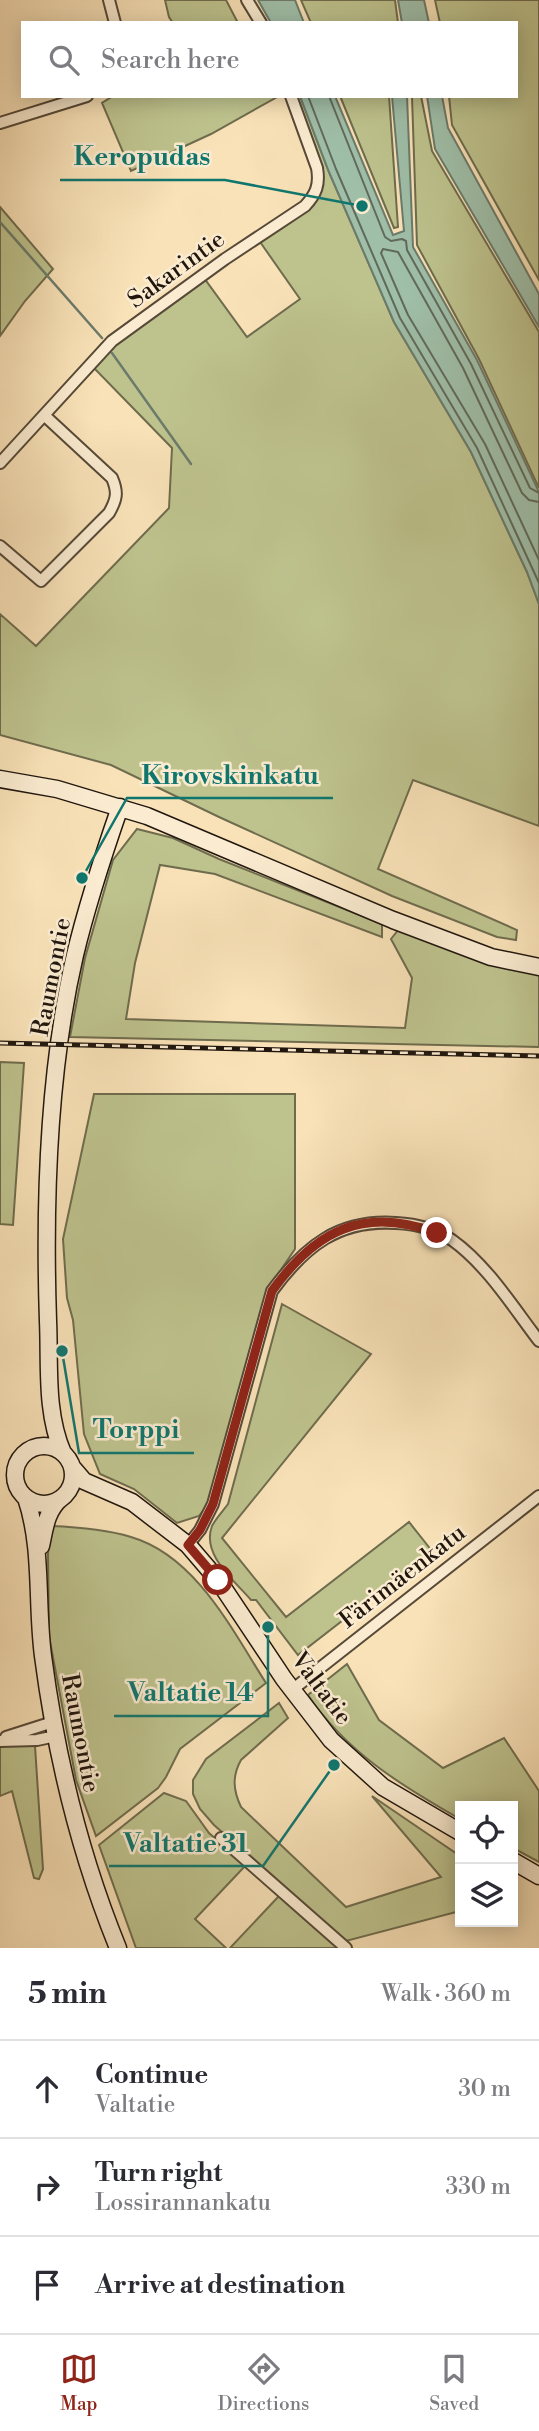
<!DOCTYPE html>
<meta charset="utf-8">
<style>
:root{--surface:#fff;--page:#f7f7f7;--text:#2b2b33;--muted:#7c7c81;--line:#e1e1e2;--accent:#8f2418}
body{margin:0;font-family:"Libre Bodoni",serif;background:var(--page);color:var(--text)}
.controls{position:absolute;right:21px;bottom:21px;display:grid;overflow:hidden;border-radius:0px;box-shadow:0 4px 18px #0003}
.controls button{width:63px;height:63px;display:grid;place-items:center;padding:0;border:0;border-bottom:2px solid var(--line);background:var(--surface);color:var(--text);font:35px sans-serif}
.stop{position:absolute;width:21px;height:21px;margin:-16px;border:5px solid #8f2418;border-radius:50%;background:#fff}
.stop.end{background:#8f2418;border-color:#fff;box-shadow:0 2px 7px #0008}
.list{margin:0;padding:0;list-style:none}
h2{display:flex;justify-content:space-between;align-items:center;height:91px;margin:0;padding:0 28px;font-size:30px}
h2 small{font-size:23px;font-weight:400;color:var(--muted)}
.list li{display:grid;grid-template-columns:46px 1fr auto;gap:21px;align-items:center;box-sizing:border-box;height:98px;padding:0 28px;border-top:2px solid var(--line)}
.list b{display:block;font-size:26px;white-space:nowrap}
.list p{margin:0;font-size:23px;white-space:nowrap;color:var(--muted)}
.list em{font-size:23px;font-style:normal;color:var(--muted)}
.icon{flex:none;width:38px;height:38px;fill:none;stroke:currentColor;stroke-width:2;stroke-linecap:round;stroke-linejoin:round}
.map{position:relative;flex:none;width:539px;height:1948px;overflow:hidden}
.search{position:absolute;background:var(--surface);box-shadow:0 4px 18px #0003;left:21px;right:21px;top:21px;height:77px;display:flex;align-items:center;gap:18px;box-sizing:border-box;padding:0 24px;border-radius:0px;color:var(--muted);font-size:26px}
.sheet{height:385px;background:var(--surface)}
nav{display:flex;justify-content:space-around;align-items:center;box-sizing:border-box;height:98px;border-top:2px solid var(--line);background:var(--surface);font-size:19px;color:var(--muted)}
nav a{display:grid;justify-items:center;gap:4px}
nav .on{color:var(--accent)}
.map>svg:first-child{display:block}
.green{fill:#bec38e;stroke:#6f6c4e;stroke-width:2}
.water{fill:#9fbfa9;stroke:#6c7b6b;stroke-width:2}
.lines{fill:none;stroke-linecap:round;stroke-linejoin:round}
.shore{stroke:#606a5c;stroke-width:2}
.stream{stroke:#6c7b6b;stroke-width:2.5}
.street-casing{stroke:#564938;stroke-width:14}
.secondary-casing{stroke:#20160e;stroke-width:19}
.street{stroke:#fbecd1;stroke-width:10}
.secondary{stroke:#fbecd1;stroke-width:16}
.rail-casing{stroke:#20160e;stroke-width:5}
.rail{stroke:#fbecd1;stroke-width:2.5;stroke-dasharray:8;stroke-linecap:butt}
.route{stroke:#8f2418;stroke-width:9}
.labels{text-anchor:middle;stroke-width:5;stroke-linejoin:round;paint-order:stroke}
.street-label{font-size:24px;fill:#20160e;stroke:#fbecd1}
.leader{fill:none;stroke:#0f766e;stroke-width:2.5}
.callout-dot{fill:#0f766e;stroke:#fbecd1;stroke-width:2.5}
.callout-label{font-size:26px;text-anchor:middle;font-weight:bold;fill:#0f766e;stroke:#fbecd1;stroke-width:5;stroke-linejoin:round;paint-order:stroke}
</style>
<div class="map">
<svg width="539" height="1948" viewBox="0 0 539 1948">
<rect width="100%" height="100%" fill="#f9e2b8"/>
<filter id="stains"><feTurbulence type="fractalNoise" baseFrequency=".00286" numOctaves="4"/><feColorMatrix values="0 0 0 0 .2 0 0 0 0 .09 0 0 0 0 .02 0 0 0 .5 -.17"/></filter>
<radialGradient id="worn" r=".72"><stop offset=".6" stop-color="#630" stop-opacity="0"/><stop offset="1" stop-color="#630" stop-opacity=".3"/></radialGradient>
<path class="green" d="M165 0H226L238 23H173L169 17Z
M301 0H395L398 23H311Z
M435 0H539V280L452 125 449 96H516V23H440Z
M113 96H279L211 134 131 171 102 103Z
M295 96H300L329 172 394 322 471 452 527 572 539 604V826L413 780 378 869 517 930 516 940 497 937 392 896 219 817 111 765 0 735V614L36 646 169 508 172 448 92 366 120 336 204 278 247 337 300 299 258 239 321 187Z
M340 96H389L398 227 394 228Z
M421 96 432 151 539 332V488L479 359 417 245 412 97Z
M0 207 53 269 25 301 0 336Z
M137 829 173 838 219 859 382 924V937L215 874 160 865 135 963 126 1019 405 1028 412 978 391 939 399 929 492 965 539 974V1047L70 1037 85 958 113 860Z
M0 1062 24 1063 13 1225 0 1224Z
M94 1094H295V1249L272 1283 213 1497 199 1516 177 1523 134 1489 100 1474 84 1434 73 1320 67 1298 63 1239Z
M282 1304 371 1354 222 1538 286 1617 409 1522 432 1551 298 1655 256 1600H251C235 1581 201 1555 212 1526 216 1518 223 1511 228 1504Z
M51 1526C78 1527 105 1529 131 1537 196 1556 232 1630 266 1683L180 1749 166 1777 158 1788 96 1836 76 1780 49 1636 48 1554Z
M347 1664 379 1720 443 1768 504 1738 539 1791V1862L513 1848V1806H460V1819C402 1786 346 1752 308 1695Z
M279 1703 288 1718 241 1760C232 1776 233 1790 241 1807L346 1907 441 1877 372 1796 460 1856V1911L346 1941 214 1825 200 1809 193 1794V1780L206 1759Z
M9 1745 35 1746 43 1869 39 1879 34 1878 12 1791 0 1796V1747Z
M164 1793 186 1801 209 1833 246 1865 195 1919 226 1948H136L99 1845Z
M279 1896 339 1948H230Z"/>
<path class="water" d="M258 0H295L304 23H271Z
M398 0H424L429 23H402Z
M300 96H335L393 235 404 231 392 96H407L413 247 477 360 539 492V604L527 572 471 452 394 322 329 172Z
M427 96H442L448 128 539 294V327L435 149Z"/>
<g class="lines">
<path class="shore" d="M308 96 336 169 400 318 477 448 539 583
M329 96 385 237 391 241 402 239 406 241 407 250 471 364 530 488 539 493
M539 502 529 500 522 493 463 368 398 252 383 249 381 253 408 315 485 444 539 560"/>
<path class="stream" d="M0 222 102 338
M112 353 191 464"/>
<g class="street-casing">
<path id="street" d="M109 0 115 23
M247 0 261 23
M0 123 87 96
M0 463 112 341 225 259 305 206C316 194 320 185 317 168L291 96
M0 546 41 581 109 513C117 499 118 492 112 478L44 415
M188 1545 200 1530 213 1504 272 1291C305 1246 339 1219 396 1223 415 1224 436 1229 452 1240 487 1265 513 1307 539 1341
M292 1690 539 1496
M6 1737 53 1722
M0 1741 37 1740 56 1736
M221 1838 346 1948"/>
</g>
<g class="secondary-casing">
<path id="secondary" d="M0 779 57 789 147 816 393 920 491 957 539 967
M15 1475a29 29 0 1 1 58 0a29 29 0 1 1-58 0Z
M63 1453C45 1412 50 1364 48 1321 44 1202 48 1071 75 955 87 905 103 856 120 807
M72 1467 84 1481 132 1502 188 1545 218 1580 284 1679 331 1740 383 1787 460 1832
M26 1498C43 1548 36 1603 43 1656 56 1755 80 1855 118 1948
M41 1546C45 1528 46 1512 60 1499
M513 1861 539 1876"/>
</g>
<use href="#street" class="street"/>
<use href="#secondary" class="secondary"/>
<g class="rail-casing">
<path id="rail" d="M0 1043 539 1056"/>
</g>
<use href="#rail" class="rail"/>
</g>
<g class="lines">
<path class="route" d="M218 1580 188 1545 200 1530 213 1504 272 1291C316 1230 364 1206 437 1233"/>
</g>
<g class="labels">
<g class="street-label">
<text transform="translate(176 269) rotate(-36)" y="8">Sakarintie</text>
<text transform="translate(51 977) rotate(-79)" y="8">Raumontie</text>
<text transform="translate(402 1576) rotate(-38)" y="8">Färimäenkatu</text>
<text transform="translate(322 1688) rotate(53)" y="8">Valtatie</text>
<text transform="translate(81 1733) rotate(79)" y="8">Raumontie</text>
</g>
</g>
<path class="leader" d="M362 206L225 180H60M82 878L127 798H333M62 1351L79 1453H194M268 1627L268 1716H114M334 1765L263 1866H109"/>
<g class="callout-dot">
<circle cx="362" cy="206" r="7"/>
<circle cx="82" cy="878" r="7"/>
<circle cx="62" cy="1351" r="7"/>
<circle cx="268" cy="1627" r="7"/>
<circle cx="334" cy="1765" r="7"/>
</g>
<g class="callout-label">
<text x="142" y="165">Keropudas</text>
<text x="230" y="784">Kirovskinkatu</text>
<text x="136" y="1438">Torppi</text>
<text x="191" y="1701">Valtatie 14</text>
<text x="186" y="1852">Valtatie 31</text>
</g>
<rect width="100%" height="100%" filter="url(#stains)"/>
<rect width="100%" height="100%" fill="url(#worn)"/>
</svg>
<div class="controls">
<button><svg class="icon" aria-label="locate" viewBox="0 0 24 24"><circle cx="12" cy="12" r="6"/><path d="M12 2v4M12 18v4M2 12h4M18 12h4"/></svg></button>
<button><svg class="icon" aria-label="layers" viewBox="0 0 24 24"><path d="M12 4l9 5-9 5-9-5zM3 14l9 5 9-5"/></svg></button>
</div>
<div class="stop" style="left:218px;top:1580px"></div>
<div class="stop end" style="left:437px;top:1233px"></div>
<div class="search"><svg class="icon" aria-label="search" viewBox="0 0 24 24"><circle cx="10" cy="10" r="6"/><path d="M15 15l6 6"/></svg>Search here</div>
</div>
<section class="sheet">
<h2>5 min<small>Walk · 360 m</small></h2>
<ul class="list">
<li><svg class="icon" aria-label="ahead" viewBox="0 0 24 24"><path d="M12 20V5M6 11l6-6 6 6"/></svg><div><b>Continue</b><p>Valtatie</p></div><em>30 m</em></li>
<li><svg class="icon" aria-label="right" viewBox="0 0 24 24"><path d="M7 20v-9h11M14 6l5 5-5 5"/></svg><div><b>Turn right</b><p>Lossirannankatu</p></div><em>330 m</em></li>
<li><svg class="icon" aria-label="arrive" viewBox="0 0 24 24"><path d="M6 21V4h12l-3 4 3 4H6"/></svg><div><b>Arrive at destination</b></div></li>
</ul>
</section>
<nav>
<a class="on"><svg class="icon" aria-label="map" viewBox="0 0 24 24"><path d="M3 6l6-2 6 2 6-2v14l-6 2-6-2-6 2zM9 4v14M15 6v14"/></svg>Map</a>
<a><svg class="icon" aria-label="directions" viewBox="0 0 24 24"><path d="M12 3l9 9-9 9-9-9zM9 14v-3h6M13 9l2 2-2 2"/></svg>Directions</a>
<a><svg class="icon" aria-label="saved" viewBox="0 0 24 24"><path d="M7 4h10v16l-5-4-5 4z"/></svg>Saved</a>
</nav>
